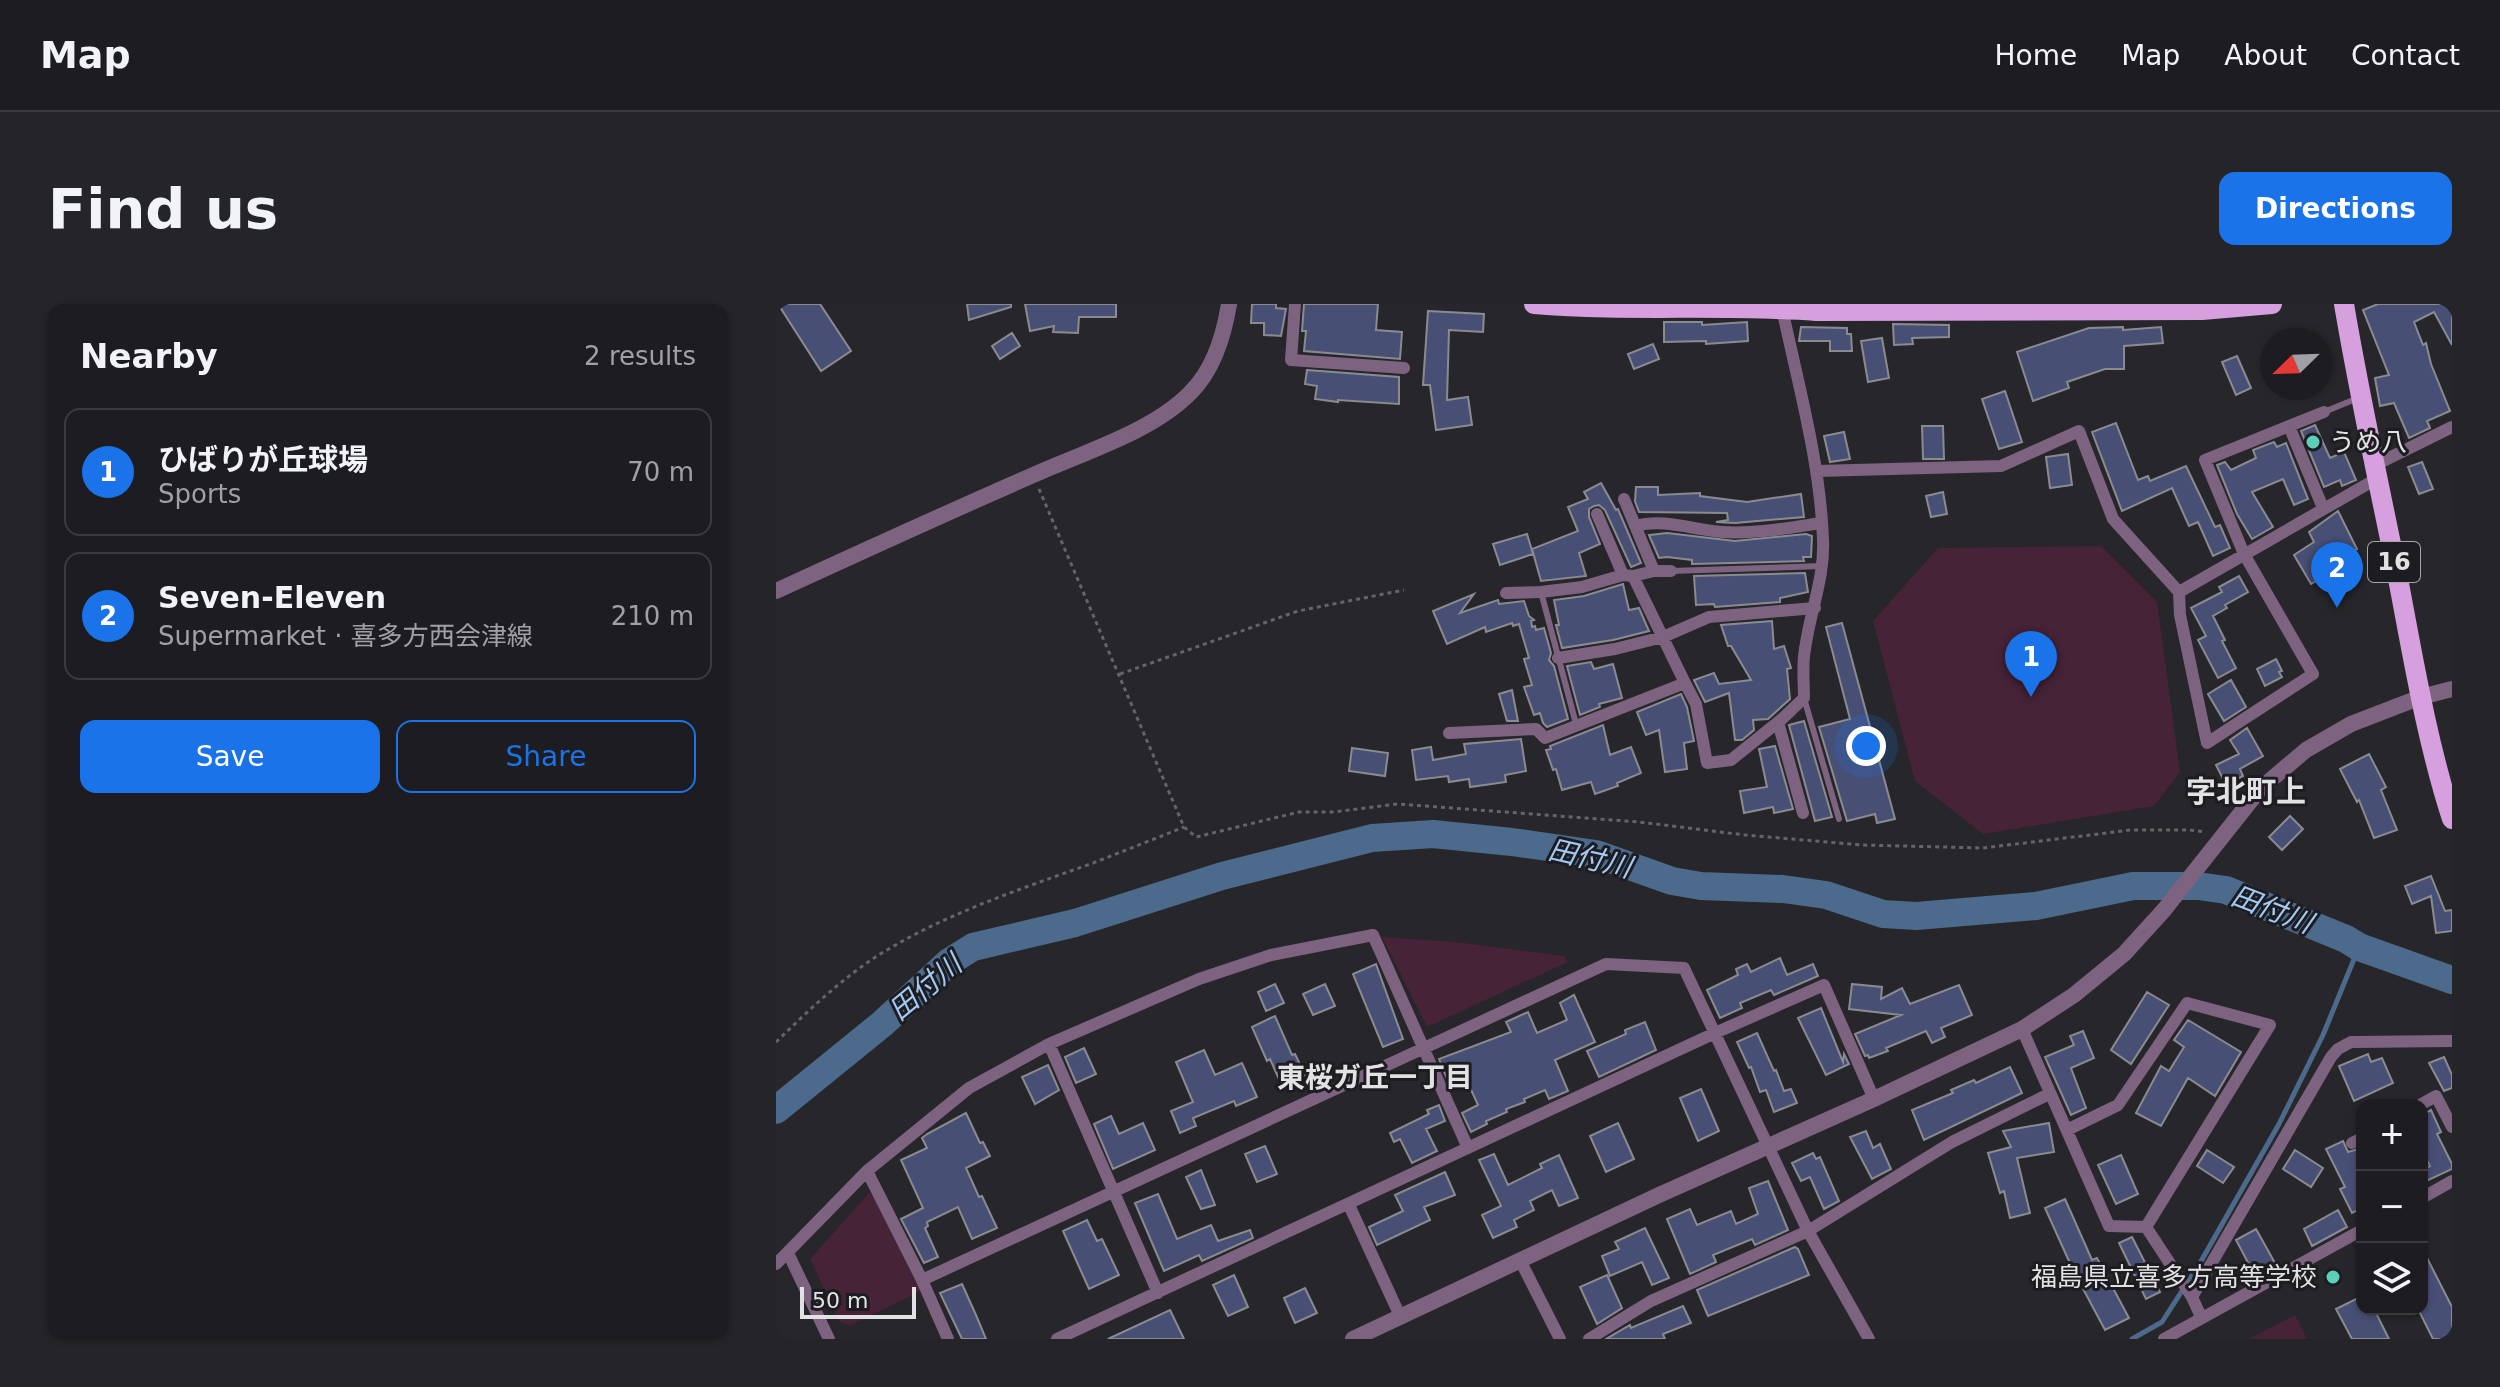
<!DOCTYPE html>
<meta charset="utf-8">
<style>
:root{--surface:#1d1c20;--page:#252529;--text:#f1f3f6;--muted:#a0a1a5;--line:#3b3a3e;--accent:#1a73e8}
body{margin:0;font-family:"DejaVu Sans","Noto Sans JP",sans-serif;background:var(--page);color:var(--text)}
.controls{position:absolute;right:24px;bottom:24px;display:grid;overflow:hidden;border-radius:16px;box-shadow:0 2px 6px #0004}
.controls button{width:72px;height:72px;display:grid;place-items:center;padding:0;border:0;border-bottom:2px solid var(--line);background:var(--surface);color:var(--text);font:40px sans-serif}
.compass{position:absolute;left:1484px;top:24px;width:72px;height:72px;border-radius:50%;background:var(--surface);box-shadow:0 2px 6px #0004;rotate:247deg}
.scale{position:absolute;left:24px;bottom:20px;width:116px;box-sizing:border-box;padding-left:8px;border:4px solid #e2e1e4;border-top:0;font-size:22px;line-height:28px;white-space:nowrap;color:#e2e1e4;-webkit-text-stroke:6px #1d1c20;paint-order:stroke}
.you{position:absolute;left:1090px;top:442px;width:28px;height:28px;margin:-20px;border:6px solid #fff;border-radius:50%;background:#1a73e8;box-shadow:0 0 0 12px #1a73e833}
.badge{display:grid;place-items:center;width:52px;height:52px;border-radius:50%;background:var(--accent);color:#fff;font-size:26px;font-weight:700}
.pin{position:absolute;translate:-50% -66px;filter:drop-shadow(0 2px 4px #0008)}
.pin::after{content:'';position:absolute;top:42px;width:28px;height:24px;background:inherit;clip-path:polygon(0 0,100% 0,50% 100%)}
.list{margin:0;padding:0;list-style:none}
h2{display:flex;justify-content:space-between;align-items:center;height:104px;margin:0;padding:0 32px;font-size:34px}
h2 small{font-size:26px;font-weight:400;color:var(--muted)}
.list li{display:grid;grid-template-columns:52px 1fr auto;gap:24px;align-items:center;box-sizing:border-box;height:128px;margin:0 16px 16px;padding:0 16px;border:2px solid var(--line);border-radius:16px}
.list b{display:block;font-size:30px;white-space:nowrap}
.list p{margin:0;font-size:26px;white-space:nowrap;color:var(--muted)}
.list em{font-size:26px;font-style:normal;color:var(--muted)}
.actions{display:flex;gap:16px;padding:24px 32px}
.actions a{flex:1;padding:18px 0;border:2px solid var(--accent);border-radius:16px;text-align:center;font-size:28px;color:var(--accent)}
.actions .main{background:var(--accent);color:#fff}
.icon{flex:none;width:44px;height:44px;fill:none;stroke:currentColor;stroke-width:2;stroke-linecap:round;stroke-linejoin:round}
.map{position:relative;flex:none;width:1676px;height:1035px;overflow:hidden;border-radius:16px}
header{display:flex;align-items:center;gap:48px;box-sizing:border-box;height:112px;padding:0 40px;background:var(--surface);border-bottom:2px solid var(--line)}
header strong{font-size:38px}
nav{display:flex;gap:44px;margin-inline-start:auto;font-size:28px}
.intro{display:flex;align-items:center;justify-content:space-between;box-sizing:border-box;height:192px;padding:0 48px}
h1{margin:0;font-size:56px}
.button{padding:20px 36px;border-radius:16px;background:var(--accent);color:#fff;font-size:28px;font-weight:700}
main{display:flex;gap:48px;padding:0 48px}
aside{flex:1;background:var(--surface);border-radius:16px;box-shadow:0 2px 6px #0004}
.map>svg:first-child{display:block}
.green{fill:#462337}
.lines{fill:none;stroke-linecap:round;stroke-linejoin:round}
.stream{stroke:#4c6a8b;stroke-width:5}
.river{stroke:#4c6a8b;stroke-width:28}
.building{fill:#484f75;stroke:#8a8b91;stroke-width:2}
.path{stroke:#656468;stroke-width:3;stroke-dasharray:4 4;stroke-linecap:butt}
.service{stroke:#7e6381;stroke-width:6}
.minor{stroke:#7e6381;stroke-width:12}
.tertiary{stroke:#7e6381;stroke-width:16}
.primary{stroke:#d69fdd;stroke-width:20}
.poi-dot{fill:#5dceb9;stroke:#1d1c20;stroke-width:3}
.labels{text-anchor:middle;stroke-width:6;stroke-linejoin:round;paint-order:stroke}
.shield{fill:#1d1c20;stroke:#a7a6a9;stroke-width:2}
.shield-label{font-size:24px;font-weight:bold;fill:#e2e1e4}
.poi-label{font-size:26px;fill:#e2e1e4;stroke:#1d1c20;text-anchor:start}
.water-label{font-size:28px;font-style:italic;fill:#a2caf5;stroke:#1d1c20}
.neighbourhood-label{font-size:28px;font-weight:bold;fill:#e2e1e4;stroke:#1d1c20}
.quarter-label{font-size:30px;font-weight:bold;fill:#e2e1e4;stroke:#1d1c20}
</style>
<header>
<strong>Map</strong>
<nav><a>Home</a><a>Map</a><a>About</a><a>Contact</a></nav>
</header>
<div class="intro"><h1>Find us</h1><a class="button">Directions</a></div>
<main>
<aside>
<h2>Nearby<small>2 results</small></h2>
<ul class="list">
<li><span class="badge">1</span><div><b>ひばりが丘球場</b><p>Sports</p></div><em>70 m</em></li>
<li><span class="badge">2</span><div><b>Seven-Eleven</b><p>Supermarket · 喜多方西会津線</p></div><em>210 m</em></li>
</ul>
<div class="actions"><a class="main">Save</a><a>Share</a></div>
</aside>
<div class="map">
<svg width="1676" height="1035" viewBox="0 0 1676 1035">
<rect width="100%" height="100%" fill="#27262a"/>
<path class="green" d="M1325 242 1381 298 1404 468 1378 502 1207 530 1139 477 1097 317 1162 244Z
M606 633 680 638 788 652 792 658 651 723Z
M93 889 98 891 145 987 73 1022 63 1017 34 955Z
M1519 1011 1531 1035H1473Z"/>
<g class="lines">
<path class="stream" d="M1356 1035 1386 1018 1424 959 1503 820 1547 731 1583 643"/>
<path class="river" d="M0 806 106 720 173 658 197 643 299 619 446 572 596 534 657 530 736 538 820 550 896 577 925 582 1007 585 1050 591 1107 610 1140 612 1260 602 1357 582H1422L1450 586 1570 635 1583 643 1676 676"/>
</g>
<path class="building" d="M2 0H44L75 47 45 67Z
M191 0H235V3L193 16Z
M249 0H340V13H303L302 29 277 28 278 22 254 27Z
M476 0H500V4L510 5 505 32 488 31V19H475Z
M528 0H602L600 26 626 28 624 55 528 47 530 27H526Z
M1602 0H1676V41L1658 8 1638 18 1647 41 1650 39 1655 60 1674 107 1651 117 1654 124 1633 134 1618 99 1604 102 1599 74 1613 71 1587 6Z
M652 7 708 10 707 28 673 26 671 96 692 93 696 121 660 126 654 81H647Z
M888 18H926V21L971 18 972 37 930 40V37L888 38Z
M1117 20 1173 21V33L1136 34 1137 40 1118 41Z
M1025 23 1071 24V30H1075L1076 47H1054V37H1023Z
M1347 23V26L1385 23 1387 39 1348 42V65H1329L1291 78 1293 84 1257 97 1241 48 1313 24Z
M236 29 244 42 224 55 216 42Z
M1106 34 1113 74 1092 78 1085 37Z
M877 40 883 55 858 65 852 50Z
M1461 52 1475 84 1460 91 1446 58Z
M531 66 623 73V100L562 96V98L539 95 541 82 529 80Z
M1229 87 1246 138 1223 145 1206 95Z
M1340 119 1362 176 1372 172 1374 177 1410 162 1439 223 1444 221 1454 244 1437 252 1422 218 1413 222 1396 184 1346 207 1316 128Z
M1539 121 1554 154 1568 148 1580 176 1566 182 1564 176 1548 183 1525 127Z
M1146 122H1167L1168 155H1147Z
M1068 128 1074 155 1054 158 1048 132Z
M1498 138 1501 143 1510 139 1532 195 1518 201 1507 175 1476 188 1497 223 1476 235 1461 210 1441 161 1449 158 1455 166 1480 154 1477 146Z
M1292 150 1296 181 1274 184 1270 153Z
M1646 158 1657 185 1643 190 1632 163Z
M825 179 840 206 842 205 865 259 855 263 829 206 823 201 818 202 813 205V213L824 240 803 249 810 272 765 277 756 245 802 227 792 203 812 195 808 188Z
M860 183H882V191L924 189V192L971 198 1025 190 1028 213 959 219 940 218 952 216 951 209 863 208 859 197Z
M1167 188 1171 210 1155 213 1150 192Z
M1562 207 1581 245 1569 252 1565 244 1543 256 1552 270 1535 280 1518 251 1538 238 1533 228Z
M891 229 959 237 1030 230 1036 232 1035 253H1027L1028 257 916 260V256L891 253 883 254 873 231Z
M751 230 757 250 724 261 717 240Z
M1029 269 1032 288 1004 294V298L939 303 938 300 920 301 918 272Z
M1463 272 1472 288 1449 301 1451 304 1437 312 1449 336 1446 337 1460 364 1442 374 1422 336 1430 332 1415 304 1446 288 1443 283Z
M847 280 853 306 863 304 873 327 837 336 786 344 780 321H783L778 296 808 292Z
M698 290 684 309 722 296 723 300 748 297 753 312 758 316 755 317 756 323 759 322 760 326 768 324 775 349 773 356 778 362 792 415 771 423 767 419 764 409 758 411 748 383 756 381 748 355 753 354 743 320 737 322 736 319 710 328 709 323 671 340 657 307Z
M996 317 998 345 1008 342 1015 364 1011 365 1014 395 992 415 977 416 978 426 966 436H959L953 389 929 398 918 376 938 369 943 380 975 376 955 342H952L945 321Z
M1066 319 1119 515 1101 519 1099 510 1071 517 1043 423 1074 415 1050 323Z
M1500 355 1506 367 1503 368 1506 373 1489 382 1481 365Z
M815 358 818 365 837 360 846 394 823 400 824 403 804 411 791 362Z
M1455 376 1470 403 1448 417 1432 390Z
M736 386 742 417H731L723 390Z
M905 390 911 403 918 437 908 439 911 465 889 468 883 426 870 431 861 408Z
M1028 417 1056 513 1039 517 1013 421Z
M827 421 834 451 855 443 865 469 841 479 842 482 819 490 815 478 786 486 780 465 777 466 770 446 775 445 774 442Z
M1471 424 1487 452 1464 465 1467 472 1450 481 1440 461 1463 450 1454 436Z
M745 435 750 467 729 471 730 478 694 483 693 475 673 478 672 472 640 476 636 446 655 443 657 456 690 450 688 440Z
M999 442 1017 505 998 509 997 503 968 509 964 487 991 483 983 445Z
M576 444 612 449 609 472 573 467Z
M1593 450 1610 483 1605 486 1621 526 1598 534 1583 496 1581 498 1564 465Z
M1514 512 1527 525 1506 546 1493 533Z
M1655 572 1669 607 1676 606V627L1660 629 1655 592 1636 600 1629 582Z
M1004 654 1011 671 1037 660 1042 672 998 691 995 686 964 699 966 704 944 714 931 686 962 671 960 665 971 660 975 668Z
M600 660 627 735 607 743 577 670Z
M499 680 508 699 490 707 482 688Z
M549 680 559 702 537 711 527 690Z
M1076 680 1106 683 1105 695 1126 684 1134 700 1183 681 1196 711 1165 724 1169 733 1156 739 1150 727 1110 744 1112 747 1093 754 1092 751 1089 752 1079 730 1125 711 1073 705Z
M1371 688 1393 701 1355 760 1335 746Z
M798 691 819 738 779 756 792 787 773 795 769 786 748 795 749 798 730 805 731 808 710 817 711 820 695 828 686 809 702 801 687 768 671 775 663 755 735 728 730 718 752 708 761 729 791 716 784 699Z
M1045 704 1067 758 1068 750 1073 760 1050 771 1022 714Z
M499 712 516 751 519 750 529 771 506 782 494 755 491 757 476 723Z
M1412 716 1465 748 1439 792 1412 774 1385 822 1360 809 1385 762 1393 767 1408 743 1398 736Z
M869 718 880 746 823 773 811 747 850 730 849 726Z
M1307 727 1318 754 1295 764 1310 804 1295 811 1269 753 1298 741 1294 732Z
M981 729 998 767 1000 766 1008 787 1015 785 1021 799 998 808 990 786 984 788 975 763 973 764 961 738Z
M308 744 320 770 300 779 289 753Z
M428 746 439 771 466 759 481 793 460 802 458 797 417 814 420 822 404 829 395 807 417 798 400 758Z
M1592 750 1595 758 1606 754 1617 779 1578 797 1563 762Z
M1668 753 1676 771V784L1668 787 1653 759Z
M272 761 283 786 259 800 246 773Z
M1234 763 1246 789 1148 836 1136 806 1177 789 1175 786 1198 776 1200 779Z
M925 785 943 827 922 837 904 794Z
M663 801 669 817 650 825 661 847 636 859 624 835 618 838 614 829 653 810 651 806Z
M1655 806 1665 828 1661 830 1676 860V865L1646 879V866L1654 862 1646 847V811Z
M190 809 204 839 207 838 214 852 190 864 203 893 206 892 221 924 196 935 182 903 151 918 152 922 149 924 162 953 148 959 125 915 147 904 125 856 151 844 146 834 151 830Z
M335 812 343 830 367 819 379 846 337 865 318 820Z
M842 819 858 855 830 868 814 832Z
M1273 819 1278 848 1241 854 1254 909 1234 914 1228 887 1224 889 1212 849 1235 843 1227 827Z
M1090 827 1097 844 1104 840 1115 865 1096 875 1074 833Z
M1567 837 1572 848 1586 844V904L1576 909 1564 885 1569 883 1550 845Z
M489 842 501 870 481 878 469 850Z
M1431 846 1458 863 1447 879 1421 862Z
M1519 846 1547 864 1535 883 1507 865Z
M1037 849 1040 855 1044 853 1063 897 1048 905 1034 873 1025 877 1016 859Z
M718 850 732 881 766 864 764 860 783 851 802 894 783 902 776 886 754 897 758 906 738 916 741 923 717 934 706 911 725 902 703 856Z
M1345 851 1362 890 1340 900 1322 861Z
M425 866 439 901 425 905 410 873Z
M669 868 679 891 648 903 654 916 601 941 593 923 627 907 619 891Z
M992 877 1012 926 979 941 976 935 937 951 940 958 914 970 891 915 914 905 921 921 955 907 960 920 982 910 973 884Z
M382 890 401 935 435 921 442 937 474 926 477 934 426 957 423 951 388 967 359 899Z
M1289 895 1316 956 1321 954 1353 1014 1329 1026 1297 966 1269 904Z
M1562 906 1571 923 1536 942 1528 925Z
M311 916 321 937 326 935 343 971 313 985 287 927Z
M869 924 893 974 876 981 866 958 834 972 826 952 843 945 839 938Z
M1480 925 1499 959 1478 970 1460 936Z
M1356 933 1384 988 1370 995 1343 939Z
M1019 943 1022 945 1033 971 932 1012 921 986Z
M1646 944 1676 1003V1035H1657L1642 1005H1646Z
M458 971 472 1003 452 1012 437 981Z
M831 971 846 1004 821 1020 804 983Z
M186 980 200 1011 210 1035H186L164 989Z
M529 984 541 1009 519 1019 508 994Z
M1586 992V1005H1598L1613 1035H1576L1560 1005Z
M907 1002 915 1019 887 1030 889 1035H830L854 1021 855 1024Z
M394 1006 408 1035H332Z"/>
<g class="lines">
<path class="path" d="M263 185 408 523 420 533 523 508H557L622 500 863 518 969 531 1086 541 1207 544 1355 526H1413L1430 528
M344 370 522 307 628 286
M0 738C31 708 62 678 98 654 165 611 242 586 317 559 348 547 378 535 408 523"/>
<path class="service" d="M1548 108 1582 94
M895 267 1046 262
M765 288 800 420
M1028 394 1063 515"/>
<path class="minor" d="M519 0 515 56 628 64
M1513 122 1547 204
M1599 161 1676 123
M1041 167 1225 162 1303 127 1337 215 1403 288 1404 311 1431 439 1537 370 1468 250 1429 156 1548 108
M848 195 878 267
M821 210 847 271
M860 222C887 214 918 226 946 228 980 230 1012 224 1045 219
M857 272 909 379
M1403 288 1602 174
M730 289 765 288 806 283 847 271 857 272 878 267H895
M782 354 839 345 887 333 933 313 1039 304
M1002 418 1027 509
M673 429 760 425 769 434 909 379 920 400 931 459 955 456 1006 415 1028 394C1028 378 1026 360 1029 345 1034 308 1049 273 1047 235 1044 157 1022 80 1006 4
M1246 725 1333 922 1370 923
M273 740 382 989
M1644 801 1660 792 1676 823
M1291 826 1342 801 1411 699 1494 721 1370 923
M1576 839 1586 834
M91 867 146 976 172 1035
M1646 894 1676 877
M573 901 625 1014
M1370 923 1416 993 1425 1013
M12 949 53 1035
M744 956 784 1035
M0 960 91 867 193 784 273 740 423 675 495 651 597 631 692 844
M146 976 830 660 908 664 1032 927 1093 1035
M1416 993 1555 753 1562 745 1575 738 1676 737
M281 1035 939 729 1048 681 1098 795
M813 1035 875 997 1032 927 1176 838 1273 790
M1388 1035 1586 926"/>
<path class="tertiary" d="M0 287C85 248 170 209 255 172 305 149 377 128 415 88 438 65 448 31 453 0
M577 1035 883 891 1098 795 1246 725 1298 691 1348 650 1388 606 1484 485 1530 446 1575 420 1645 393 1676 385"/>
<path class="primary" d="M758 0C852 8 946 0 1040 7L1426 6 1496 0
M1568 0C1583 89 1602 176 1620 264 1636 347 1650 435 1676 515"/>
</g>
<g class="poi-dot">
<circle cx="1537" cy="138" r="8"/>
<circle cx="1557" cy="973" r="8"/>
</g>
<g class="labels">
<rect class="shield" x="1592" y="238" width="52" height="40" rx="6"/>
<g class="shield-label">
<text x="1618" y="266">16</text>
</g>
<g class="poi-label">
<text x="1553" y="147">うめ八</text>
<text x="1541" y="982" text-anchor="end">福島県立喜多方高等学校</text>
</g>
<g class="water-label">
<text transform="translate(814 554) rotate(13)" y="10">田付川</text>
<text transform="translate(1496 605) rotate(21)" y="10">田付川</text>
<text transform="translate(149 683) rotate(-40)" y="10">田付川</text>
</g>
<g class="neighbourhood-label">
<text x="599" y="783">東桜ガ丘一丁目</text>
</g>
<g class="quarter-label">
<text x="1470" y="498">字北町上</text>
</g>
</g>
</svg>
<div class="controls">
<button>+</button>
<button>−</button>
<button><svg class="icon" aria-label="layers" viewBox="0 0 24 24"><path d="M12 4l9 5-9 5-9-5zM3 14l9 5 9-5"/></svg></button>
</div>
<svg class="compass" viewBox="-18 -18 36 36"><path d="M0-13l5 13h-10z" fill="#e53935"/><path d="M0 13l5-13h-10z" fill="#a0a1a5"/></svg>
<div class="scale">50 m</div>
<div class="you"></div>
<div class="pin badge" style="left:1255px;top:393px">1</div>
<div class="pin badge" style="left:1561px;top:304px">2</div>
</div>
</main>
